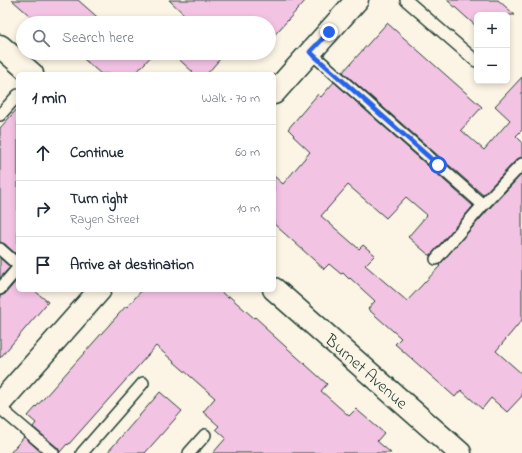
<!DOCTYPE html>
<meta charset="utf-8">
<style>
:root{--surface:#fff;--page:#f6f6f7;--text:#1f2937;--muted:#747a83;--line:#e0e1e3}
body{margin:0;font-family:"Indie Flower",sans-serif;background:var(--page);color:var(--text)}
.controls{position:absolute;right:12px;top:12px;display:grid;overflow:hidden;border-radius:6px;box-shadow:0 2px 6px #0003}
.controls button{width:36px;height:36px;display:grid;place-items:center;padding:0;border:0;border-bottom:1px solid var(--line);background:var(--surface);color:var(--text);font:20px sans-serif}
.stop{position:absolute;width:12px;height:12px;margin:-9px;border:3px solid #2563eb;border-radius:50%;background:#fff}
.stop.end{background:#2563eb;border-color:#fff;box-shadow:0 1px 4px #0008}
.list{margin:0;padding:0;list-style:none}
h2{display:flex;justify-content:space-between;align-items:center;height:52px;margin:0;padding:0 16px;font-size:17px}
h2 small{font-size:13px;font-weight:400;color:var(--muted)}
.list li{display:grid;grid-template-columns:26px 1fr auto;gap:12px;align-items:center;box-sizing:border-box;height:56px;padding:0 16px;border-top:1px solid var(--line)}
.list b{display:block;font-size:15px;white-space:nowrap}
.list p{margin:0;font-size:13px;white-space:nowrap;color:var(--muted)}
.list em{font-size:13px;font-style:normal;color:var(--muted)}
.icon{flex:none;width:22px;height:22px;fill:none;stroke:currentColor;stroke-width:2;stroke-linecap:round;stroke-linejoin:round}
.map{position:relative;flex:none;width:522px;height:453px;overflow:hidden}
.search{position:absolute;background:var(--surface);box-shadow:0 2px 6px #0003;left:16px;top:16px;width:260px;height:44px;display:flex;align-items:center;gap:10px;box-sizing:border-box;padding:0 14px;border-radius:22px;color:var(--muted);font-size:15px}
.panel{position:absolute;background:var(--surface);box-shadow:0 2px 6px #0003;left:16px;top:72px;width:260px;height:220px;border-radius:6px}
.map>svg:first-child{display:block}
.building{fill:#f3c3e4;stroke:#1f3d34}
.lines{fill:none;stroke-linecap:round;stroke-linejoin:round}
.lane-casing{stroke:#1f3d34;stroke-width:14}
.secondary-casing{stroke:#1f3d34;stroke-width:25}
.lane{stroke:#fcf5e5;stroke-width:11}
.secondary{stroke:#fcf5e5;stroke-width:22}
.route{stroke:#2563eb;stroke-width:5}
.labels{text-anchor:middle;stroke-width:3;stroke-linejoin:round;paint-order:stroke}
.street-label{font-size:17px;fill:#1f3d34;stroke:#fcf5e5}
</style>
<div class="map">
<svg width="522" height="453" viewBox="0 0 522 453">
<rect width="100%" height="100%" fill="#fcf5e5"/>
<filter id="ink" filterUnits="userSpaceOnUse"><feTurbulence type="fractalNoise" baseFrequency=".025" numOctaves="2"/><feDisplacementMap in="SourceGraphic" scale="8" xChannelSelector="R" yChannelSelector="G"/><feConvolveMatrix kernelMatrix="1 2 1 2 8 2 1 2 1" color-interpolation-filters="sRGB"/></filter>
<g filter="url(#ink)">
<path class="building" d="M12 0H78L104 23H38Z
M169 0H306L269 41V23H180L186 16Z
M447 0H498L515 15H477V27Z
M387 23 482 107 461 130 484 150 510 120 495 106 522 77V130L516 136 522 142V157L517 159 483 195 343 72Z
M77 53H154L135 74H101Z
M172 53H225L207 74H195Z
M334 82 473 206 430 256 408 237 427 215 406 197 386 218 348 185 321 216 359 249 363 245 375 255 365 265 407 301 440 266 439 265 488 210 522 174V320L496 351 522 374V396L507 412 491 398 482 409 461 390 455 397 395 344 401 338 368 309 375 301 350 278 349 279 343 273 341 274 329 264 324 269 274 224V176L283 184 310 152 293 136 294 135 288 129 318 94 321 97Z
M18 108V256L5 244 0 242V128Z
M0 258 10 267 0 278Z
M18 279V290H34L48 302 0 358V296L5 294Z
M142 290H219L228 298 229 296 254 318 255 317 266 327 265 328 327 384 321 391 349 416 356 409 384 433 377 441 391 453H213L226 438 216 429 219 426 203 412 215 398 156 346 68 445 67 444 60 452 58 448 33 427 36 423 28 416 126 306 127 307Z
M160 392 182 411 145 453H107Z
M24 437 42 453H10Z"/>
<g class="lines">
<g class="lane-casing">
<path id="lane" d="M406 0 476 61
M310 52 483 205 522 164
M0 115 18 95
M0 249 18 265
M436 259 483 205
M0 289 18 268
M0 408 53 453
M82 453 143 383
M189 453 205 435"/>
</g>
<g class="secondary-casing">
<g id="secondary">
<path d="M0 46 32 74"/>
<path d="M274 93 357 0"/>
<path id="s1" d="M274 289 460 453"/>
<path d="M0 403 100 290"/>
</g>
</g>
<use href="#lane" class="lane"/>
<use href="#secondary" class="secondary"/>
</g>
</g>
<g class="lines" filter="url(#ink)">
<path class="route" d="M329 32 310 52 438 165"/>
</g>
<g class="labels">
<g class="street-label">
<text dy="6" stroke="none"><textPath href="#s1" startOffset="124">Burnet Avenue</textPath></text>
</g>
</g>
</svg>
<div class="controls">
<button>+</button>
<button>−</button>
</div>
<div class="stop" style="left:438px;top:165px"></div>
<div class="stop end" style="left:329px;top:32px"></div>
<div class="search"><svg class="icon" aria-label="search" viewBox="0 0 24 24"><circle cx="10" cy="10" r="6"/><path d="M15 15l6 6"/></svg>Search here</div>
<section class="panel">
<h2>1 min<small>Walk · 70 m</small></h2>
<ul class="list">
<li><svg class="icon" aria-label="ahead" viewBox="0 0 24 24"><path d="M12 20V5M6 11l6-6 6 6"/></svg><div><b>Continue</b></div><em>60 m</em></li>
<li><svg class="icon" aria-label="right" viewBox="0 0 24 24"><path d="M7 20v-9h11M14 6l5 5-5 5"/></svg><div><b>Turn right</b><p>Rayen Street</p></div><em>10 m</em></li>
<li><svg class="icon" aria-label="arrive" viewBox="0 0 24 24"><path d="M6 21V4h12l-3 4 3 4H6"/></svg><div><b>Arrive at destination</b></div></li>
</ul>
</section>
</div>
